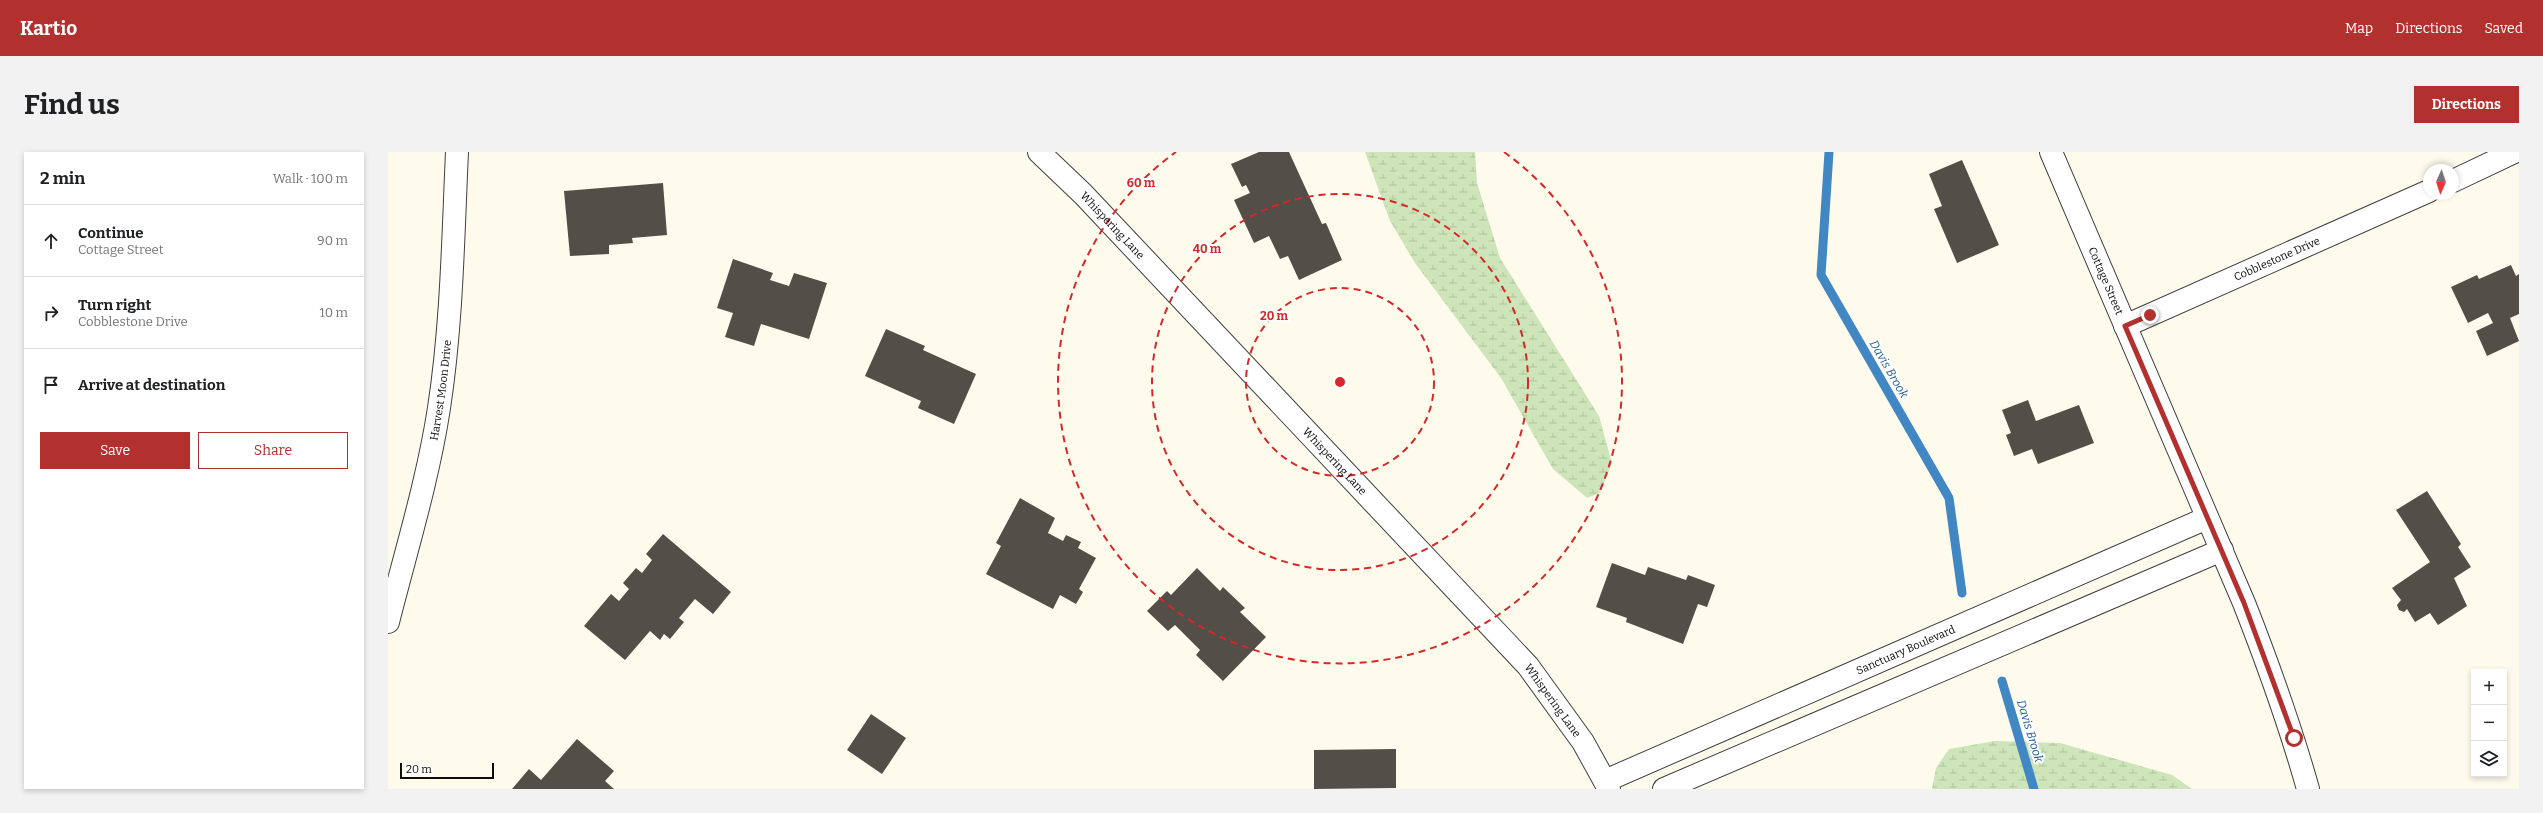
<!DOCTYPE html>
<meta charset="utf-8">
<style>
:root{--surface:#fff;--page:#f2f2f2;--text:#202124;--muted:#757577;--line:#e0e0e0;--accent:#b2302e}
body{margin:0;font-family:Bitter,serif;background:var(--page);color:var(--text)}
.controls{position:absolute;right:12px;bottom:12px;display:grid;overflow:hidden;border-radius:0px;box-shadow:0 2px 6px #0003}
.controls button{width:36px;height:36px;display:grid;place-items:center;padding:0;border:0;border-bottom:1px solid var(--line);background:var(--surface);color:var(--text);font:20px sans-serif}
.compass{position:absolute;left:2035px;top:12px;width:36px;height:36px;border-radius:50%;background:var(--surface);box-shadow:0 2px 6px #0003;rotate:183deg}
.scale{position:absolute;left:12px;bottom:10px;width:94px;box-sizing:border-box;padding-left:4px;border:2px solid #0c0c0c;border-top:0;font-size:11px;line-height:14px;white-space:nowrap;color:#0c0c0c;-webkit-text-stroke:3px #fff;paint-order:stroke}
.stop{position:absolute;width:12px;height:12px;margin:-9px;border:3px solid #b2302e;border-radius:50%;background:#fff}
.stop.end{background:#b2302e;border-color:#fff;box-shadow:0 1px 4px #0008}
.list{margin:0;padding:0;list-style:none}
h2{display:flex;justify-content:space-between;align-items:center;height:52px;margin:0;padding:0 16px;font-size:17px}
h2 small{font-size:13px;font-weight:400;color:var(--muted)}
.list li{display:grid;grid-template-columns:26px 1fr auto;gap:12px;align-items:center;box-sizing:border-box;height:72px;padding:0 16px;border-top:1px solid var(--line)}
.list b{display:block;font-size:15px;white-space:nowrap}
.list p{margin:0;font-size:13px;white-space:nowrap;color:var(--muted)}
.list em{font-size:13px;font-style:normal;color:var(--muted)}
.actions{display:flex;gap:8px;padding:12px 16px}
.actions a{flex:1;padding:9px 0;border:1px solid var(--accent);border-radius:0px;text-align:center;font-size:14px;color:var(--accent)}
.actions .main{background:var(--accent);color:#fff}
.icon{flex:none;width:22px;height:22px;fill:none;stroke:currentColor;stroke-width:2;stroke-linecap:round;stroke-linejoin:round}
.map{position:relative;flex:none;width:2131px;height:637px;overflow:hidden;border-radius:0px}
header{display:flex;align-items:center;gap:24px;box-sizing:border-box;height:56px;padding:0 20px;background:var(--accent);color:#fff}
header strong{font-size:19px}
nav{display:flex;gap:22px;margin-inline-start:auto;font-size:14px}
.intro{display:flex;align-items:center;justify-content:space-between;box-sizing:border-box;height:96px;padding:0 24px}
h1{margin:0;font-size:28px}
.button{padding:10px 18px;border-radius:0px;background:var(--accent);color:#fff;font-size:14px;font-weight:700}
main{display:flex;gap:24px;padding:0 24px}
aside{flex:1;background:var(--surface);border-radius:0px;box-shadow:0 2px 6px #0003}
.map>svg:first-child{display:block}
.wetland{fill:url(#wetland-marsh)}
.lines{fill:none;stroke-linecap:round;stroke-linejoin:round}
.stream{stroke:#4187c3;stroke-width:9}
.building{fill:#544e49}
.minor-casing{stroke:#3f3f3f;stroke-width:24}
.minor{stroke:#fff;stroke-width:22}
.route{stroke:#b2302e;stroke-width:5}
.ring{fill:none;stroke:#d62828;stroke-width:2;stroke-dasharray:7 5}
.labels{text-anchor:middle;stroke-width:4;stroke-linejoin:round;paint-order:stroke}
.street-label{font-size:11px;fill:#0c0c0c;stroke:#fff}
.water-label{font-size:12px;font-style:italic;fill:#1f5a95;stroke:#fff}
.centre{fill:#d62828;stroke:#fff;stroke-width:2}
.ring-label{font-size:12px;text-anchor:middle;font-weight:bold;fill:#d62828;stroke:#fff;stroke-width:4;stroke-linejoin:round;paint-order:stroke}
</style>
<header>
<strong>Kartio</strong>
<nav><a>Map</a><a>Directions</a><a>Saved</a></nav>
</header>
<div class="intro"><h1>Find us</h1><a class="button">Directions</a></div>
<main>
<aside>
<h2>2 min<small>Walk · 100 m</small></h2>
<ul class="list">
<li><svg class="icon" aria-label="ahead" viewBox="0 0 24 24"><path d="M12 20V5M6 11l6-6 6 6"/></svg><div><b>Continue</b><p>Cottage Street</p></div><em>90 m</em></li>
<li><svg class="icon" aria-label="right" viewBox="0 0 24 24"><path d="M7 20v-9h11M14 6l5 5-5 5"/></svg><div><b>Turn right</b><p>Cobblestone Drive</p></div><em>10 m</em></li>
<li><svg class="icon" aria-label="arrive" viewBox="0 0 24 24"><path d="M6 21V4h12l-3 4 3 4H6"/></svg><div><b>Arrive at destination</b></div></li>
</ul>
<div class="actions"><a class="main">Save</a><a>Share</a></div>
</aside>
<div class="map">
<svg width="2131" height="637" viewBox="0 0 2131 637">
<defs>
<pattern id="wetland-marsh" width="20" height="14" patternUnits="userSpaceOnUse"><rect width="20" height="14" fill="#cde5b9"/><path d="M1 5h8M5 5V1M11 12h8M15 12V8" fill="none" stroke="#afc39e"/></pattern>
</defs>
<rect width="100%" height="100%" fill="#fefbed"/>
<path class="wetland" d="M977 0H1087L1089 31 1112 106 1211 264 1224 311 1212 341 1199 346 1165 317 1113 226 1027 111 1002 69Z
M1607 589 1672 591 1784 623 1804 637H1544L1548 616 1561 597Z"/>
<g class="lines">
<path class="stream" d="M1441 0 1433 123 1561 346 1574 441
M1614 529 1646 637"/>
</g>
<path class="building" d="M871 0H901L934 72 938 71 954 108 911 128 900 104 892 107 881 84 866 91 846 48 862 41 858 33 854 35 843 12Z
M1574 8 1611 93 1569 111 1546 57 1554 54 1541 22Z
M275 31 279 83 244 86 245 91 221 93V102L182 104 176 39Z
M345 107 385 121 382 128 401 134 406 121 439 131 421 187 373 172 366 194 337 185 345 161 329 156Z
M2123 113 2128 124 2131 122V162L2122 166 2131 189 2099 204 2088 179 2105 171 2100 161 2080 171 2063 135 2089 123 2091 127Z
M498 177 537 194 535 198 588 222 566 272 530 256 533 249 477 224Z
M1640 248 1648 269 1691 253 1706 291 1650 312 1644 297 1626 304 1618 283 1623 281 1614 258Z
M2039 339 2073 392 2070 395 2083 415 2066 426 2079 454 2050 473 2042 461 2027 470 2019 457 2016 460 2011 458 2009 453 2013 448 2004 436 2042 410 2008 358Z
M632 346 667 366 660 381 675 389 678 383 693 390 690 396 708 406 691 437 695 440 688 452 672 443 665 457 598 422 613 394 608 391Z
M275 382 343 440 325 462 307 447 291 466 296 470 282 487 276 482 272 488 262 479 237 508 196 474 223 442 231 449 241 437 235 431 248 416 254 421 264 408 258 402Z
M1224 411 1257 423 1260 415 1298 428 1300 423 1327 433 1319 455 1310 452 1295 492 1238 470 1239 466 1208 455Z
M809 416 832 439 835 435 857 456 852 460 878 485 835 529 808 503 812 498 787 473 780 479 759 459 779 439 783 443Z
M483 562 518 586 494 622 459 598Z
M189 587 226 619 217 629 226 637H124L141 617 153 628Z
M1008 597V636L926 637V598Z"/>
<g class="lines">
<g class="minor-casing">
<g id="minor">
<path id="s1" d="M651 0 695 42 1140 514 1195 590 1221 637"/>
<path id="s2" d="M1663 0 1856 451C1880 512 1902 573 1920 637"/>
<path d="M2065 29 2126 0"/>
<path id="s3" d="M1737 174 2041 39"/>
<path id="s4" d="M0 470C18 399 40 328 51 256 64 171 65 86 69 0"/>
<path id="s5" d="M1217 629 1819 366"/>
<path d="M1276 637 1834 398"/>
</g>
</g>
<use href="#minor" class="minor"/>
</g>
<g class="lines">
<path class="route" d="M1762 163 1737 174 1856 451 1906 586"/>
</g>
<g class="ring">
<circle cx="952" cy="230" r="94"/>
<circle cx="952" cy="230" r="188"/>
<path d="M1116 0A282 282 0 1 1 788 0"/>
</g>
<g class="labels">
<g class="street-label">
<text dy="4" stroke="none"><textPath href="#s1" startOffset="104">Whispering Lane</textPath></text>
<text dy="4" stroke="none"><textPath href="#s3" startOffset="166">Cobblestone Drive</textPath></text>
<text dy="4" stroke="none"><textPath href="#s2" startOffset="140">Cottage Street</textPath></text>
<text dy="4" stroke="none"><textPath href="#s4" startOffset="238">Harvest Moon Drive</textPath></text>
<text dy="4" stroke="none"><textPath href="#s1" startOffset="428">Whispering Lane</textPath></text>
<text dy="4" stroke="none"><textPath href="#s5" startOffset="328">Sanctuary Boulevard</textPath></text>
<text dy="4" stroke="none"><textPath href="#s1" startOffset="752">Whispering Lane</textPath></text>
</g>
<g class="water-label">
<text transform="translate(1501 217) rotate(60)" y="4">Davis Brook</text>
<text transform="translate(1642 579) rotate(73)" y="4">Davis Brook</text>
</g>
</g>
<circle cx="952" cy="230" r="6" class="centre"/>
<g class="ring-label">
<text x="753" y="35">60 m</text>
<text x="819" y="101">40 m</text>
<text x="886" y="168">20 m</text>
</g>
</svg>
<div class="controls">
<button>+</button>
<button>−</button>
<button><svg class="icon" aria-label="layers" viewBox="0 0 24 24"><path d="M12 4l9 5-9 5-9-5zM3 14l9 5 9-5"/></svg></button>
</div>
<svg class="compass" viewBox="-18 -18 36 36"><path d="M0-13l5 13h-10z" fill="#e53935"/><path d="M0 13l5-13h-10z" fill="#757577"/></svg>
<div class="scale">20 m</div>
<div class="stop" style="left:1906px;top:586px"></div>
<div class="stop end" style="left:1762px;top:163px"></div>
</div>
</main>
